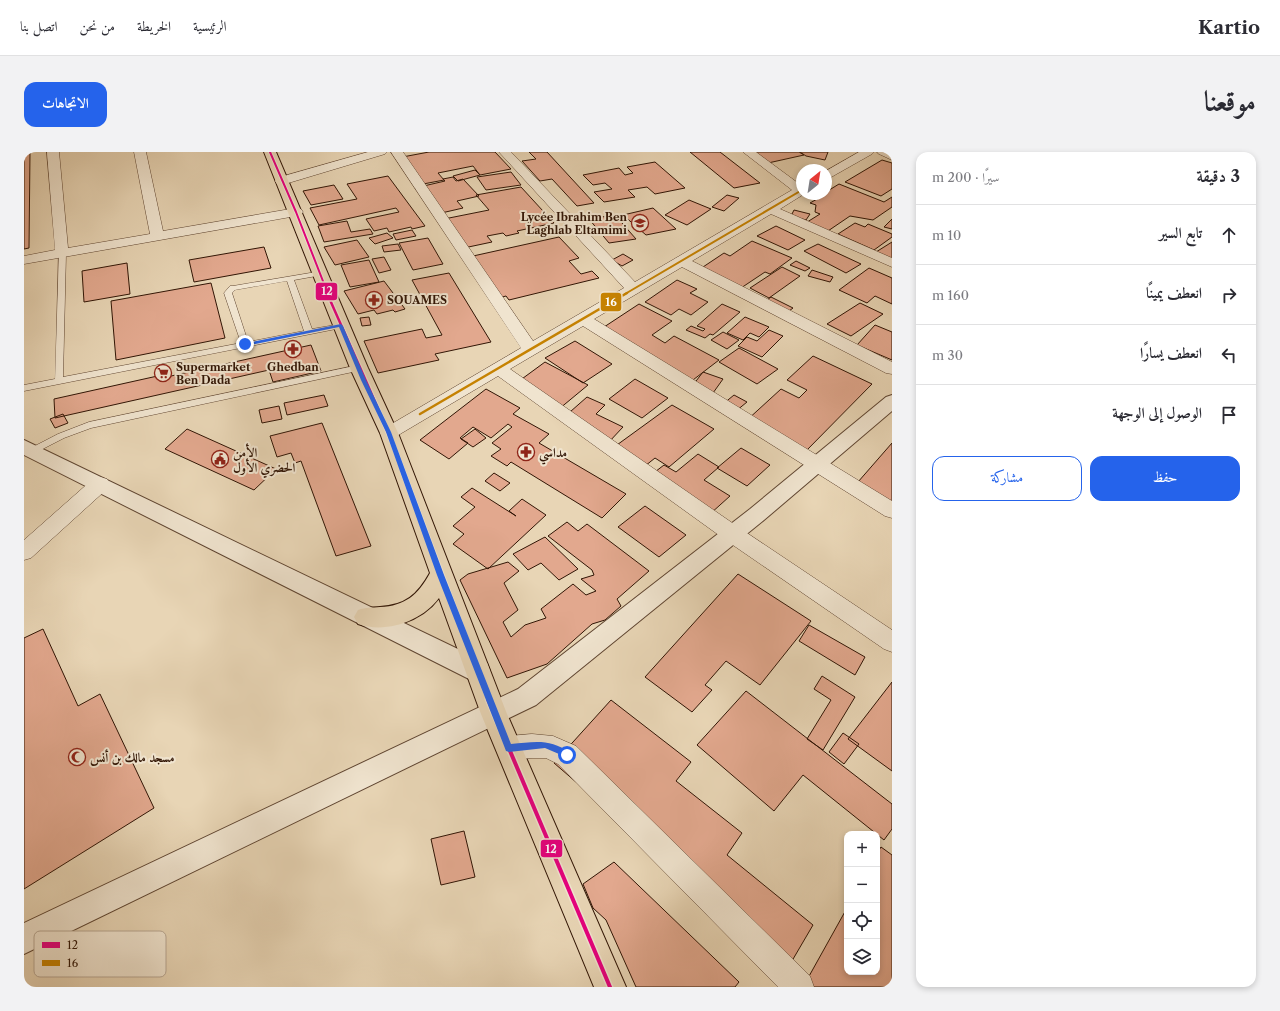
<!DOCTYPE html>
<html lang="ar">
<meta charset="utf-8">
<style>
:root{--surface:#fff;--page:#f2f2f3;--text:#2b2b33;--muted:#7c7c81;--line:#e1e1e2;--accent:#2563eb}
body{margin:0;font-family:"Libre Caslon Text",Amiri,serif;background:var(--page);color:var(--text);direction:rtl}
.controls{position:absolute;right:12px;bottom:12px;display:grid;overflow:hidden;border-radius:8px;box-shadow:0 2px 6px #0003}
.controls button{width:36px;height:36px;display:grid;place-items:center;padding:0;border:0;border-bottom:1px solid var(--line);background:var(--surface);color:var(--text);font:20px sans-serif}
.compass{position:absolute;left:772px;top:12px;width:36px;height:36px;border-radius:50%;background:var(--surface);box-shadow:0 2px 6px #0003;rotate:30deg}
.stop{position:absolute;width:12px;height:12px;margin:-9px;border:3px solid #2563eb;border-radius:50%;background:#fff}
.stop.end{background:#2563eb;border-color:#fff;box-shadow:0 1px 4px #0008}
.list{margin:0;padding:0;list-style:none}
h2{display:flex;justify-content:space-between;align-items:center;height:52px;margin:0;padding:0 16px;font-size:17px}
h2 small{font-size:13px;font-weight:400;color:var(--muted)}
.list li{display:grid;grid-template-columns:26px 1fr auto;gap:12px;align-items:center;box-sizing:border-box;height:60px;padding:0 16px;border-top:1px solid var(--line)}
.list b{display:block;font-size:15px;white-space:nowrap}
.list em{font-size:13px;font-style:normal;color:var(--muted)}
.actions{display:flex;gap:8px;padding:12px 16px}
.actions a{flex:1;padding:9px 0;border:1px solid var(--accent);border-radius:12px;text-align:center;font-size:14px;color:var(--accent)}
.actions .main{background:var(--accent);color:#fff}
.icon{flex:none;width:22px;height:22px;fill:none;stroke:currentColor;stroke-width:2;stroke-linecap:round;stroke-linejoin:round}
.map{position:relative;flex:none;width:868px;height:835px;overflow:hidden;direction:ltr;border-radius:12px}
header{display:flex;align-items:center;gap:24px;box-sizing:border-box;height:56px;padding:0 20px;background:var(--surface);border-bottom:1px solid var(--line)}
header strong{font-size:19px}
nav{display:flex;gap:22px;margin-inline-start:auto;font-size:14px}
.intro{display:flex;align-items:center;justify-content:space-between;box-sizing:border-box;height:96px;padding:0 24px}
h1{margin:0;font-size:28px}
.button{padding:10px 18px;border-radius:12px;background:var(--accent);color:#fff;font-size:14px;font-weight:700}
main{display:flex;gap:24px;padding:0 24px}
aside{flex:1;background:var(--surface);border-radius:12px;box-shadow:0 2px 6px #0003}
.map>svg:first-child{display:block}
.building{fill:#e2a88e;stroke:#311505}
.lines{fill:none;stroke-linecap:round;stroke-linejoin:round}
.service-casing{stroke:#5f4531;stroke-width:1}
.minor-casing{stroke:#5f4531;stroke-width:1}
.tertiary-casing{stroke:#5f4531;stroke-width:2}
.primary-casing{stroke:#311505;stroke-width:2}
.service{fill:#f0e4cf;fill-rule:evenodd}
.minor{fill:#f0e4cf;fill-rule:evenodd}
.tertiary{fill:#f0e4cf;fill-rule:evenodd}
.primary{fill:#e8d5b5;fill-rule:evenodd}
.bus-1-far3-casing{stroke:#f0e4cf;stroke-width:4}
.bus-1-far2-casing{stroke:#f0e4cf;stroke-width:5}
.bus-1-far1-casing{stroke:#f0e4cf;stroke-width:6}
.bus-1-casing{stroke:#f0e4cf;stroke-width:7}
.bus-2-far1-casing{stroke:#f0e4cf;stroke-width:4}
.bus-2-casing{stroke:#f0e4cf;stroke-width:5}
.bus-1-far3{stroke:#e5007d;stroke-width:2}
.bus-1-far2{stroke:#e5007d;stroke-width:2.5}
.bus-1-far1{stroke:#e5007d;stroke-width:3}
.bus-1{stroke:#e5007d;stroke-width:4}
.bus-2-far1{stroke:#c68201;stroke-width:2}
.bus-2{stroke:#c68201;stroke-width:2.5}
.route{fill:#2563eb}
.labels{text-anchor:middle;stroke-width:4;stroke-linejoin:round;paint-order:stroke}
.far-poi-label{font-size:11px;font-weight:bold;fill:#311505;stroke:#f0e4cf;text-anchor:start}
.poi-label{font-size:13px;font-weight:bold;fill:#311505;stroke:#f0e4cf;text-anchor:start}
.key{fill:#f0e4cf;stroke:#b7a692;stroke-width:1}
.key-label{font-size:11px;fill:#311505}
.line-badge{stroke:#f0e4cf;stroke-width:1.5}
.badge-label{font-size:11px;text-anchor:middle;font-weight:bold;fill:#fff}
</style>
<header>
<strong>Kartio</strong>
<nav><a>الرئيسية</a><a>الخريطة</a><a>من نحن</a><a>اتصل بنا</a></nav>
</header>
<div class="intro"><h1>موقعنا</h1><a class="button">الاتجاهات</a></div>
<main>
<aside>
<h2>3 دقيقة<small>سيرًا · 200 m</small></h2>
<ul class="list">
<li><svg class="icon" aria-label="ahead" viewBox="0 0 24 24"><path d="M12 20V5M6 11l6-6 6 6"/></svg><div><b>تابع السير</b></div><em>10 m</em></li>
<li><svg class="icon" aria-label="right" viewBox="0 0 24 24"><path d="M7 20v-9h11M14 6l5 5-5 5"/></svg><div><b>انعطف يمينًا</b></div><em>160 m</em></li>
<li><svg class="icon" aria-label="left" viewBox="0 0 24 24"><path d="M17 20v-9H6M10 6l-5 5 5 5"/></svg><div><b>انعطف يسارًا</b></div><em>30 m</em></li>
<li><svg class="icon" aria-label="arrive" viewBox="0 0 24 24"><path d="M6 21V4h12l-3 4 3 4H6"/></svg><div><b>الوصول إلى الوجهة</b></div></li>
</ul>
<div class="actions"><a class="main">حفظ</a><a>مشاركة</a></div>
</aside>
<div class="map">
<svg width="868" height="835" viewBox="0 0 868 835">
<rect width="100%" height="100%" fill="#e8d5b5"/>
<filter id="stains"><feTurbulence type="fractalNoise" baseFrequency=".005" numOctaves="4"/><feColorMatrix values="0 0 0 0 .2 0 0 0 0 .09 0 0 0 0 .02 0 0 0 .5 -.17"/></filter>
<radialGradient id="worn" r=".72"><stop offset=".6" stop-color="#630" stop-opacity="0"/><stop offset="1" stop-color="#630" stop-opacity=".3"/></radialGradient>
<path class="building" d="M0 0H6L5 96 0 97Z
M405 0H471L487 17 456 23 449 14 414 21 420 28 394 33 373 6Z
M505 0H523L570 51 553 54 528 27 516 29 498 9 512 7Z
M666 0H696L736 31 710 36Z
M728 0H775L780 3 744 11Z
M776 0H804L801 8 782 4Z
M858 8 868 11V37L857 44 821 30Z
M631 10 661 36 631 42 623 35 604 38 611 45 580 50 570 40 588 37 581 31 569 33 559 23 595 16 601 23 609 21 603 15Z
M451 18 456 23 434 29 429 24Z
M487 20 497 33 462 38 453 25Z
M364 24 401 74 388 77 387 75 365 80 363 76 350 79 342 67 375 60 372 56 295 73 286 56 333 47 323 32Z
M429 25 432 29 439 27 455 44 433 49 439 56 413 62 391 36 421 29 419 27Z
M815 32 860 50 868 45V55L849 68 826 64 801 81 780 72 796 62 791 60 792 53 786 51 802 42V40Z
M310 33 319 47 287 53 279 39Z
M497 35 530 71 493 79 495 81 482 84 479 81 463 84 468 90 435 97 415 68 465 58 452 43Z
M703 43 715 46 700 59 688 55Z
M665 48 687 57 663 73 641 63Z
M629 56 652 77 622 83 599 63Z
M770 58 786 62 782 68 767 64Z
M591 63 612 87 585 91 565 67Z
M868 67V77L860 75Z
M323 69 327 80 346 77 349 82 300 90 294 74Z
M831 71 841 75 844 72 868 82V85L850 98 814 82Z
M752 74 781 88 764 98 733 84Z
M388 78 392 84 372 88 369 82Z
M363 81 369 86 351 92 345 86Z
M535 85 555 106 545 109 557 122 568 119 575 126 485 148 482 144 471 147 440 106Z
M404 86 419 112 389 118 375 91Z
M333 88 345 105 311 113 300 95Z
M728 89 768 106 746 122 741 120 717 136 676 117 700 101 706 104Z
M868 90V108L852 100Z
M374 92 377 98 360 100 358 94Z
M794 92 837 112 822 121 780 99Z
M240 95 247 116 170 130 165 108Z
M599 102 609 108 598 114 588 108Z
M360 105 367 118 355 121 348 107Z
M345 108 355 130 326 135 317 113Z
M772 109 786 116 781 119 766 113Z
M103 111 106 142 60 150 58 119Z
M758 115 776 124 745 146 726 136Z
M845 116 868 126V152L851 144 843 151 815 138Z
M788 118 809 125 806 130 784 124Z
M425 121 467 190 411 202 415 208 354 221 340 189 398 177 402 186 418 183 388 128Z
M653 128 673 137 666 141 684 150 667 163 655 157 647 163 621 150Z
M360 129 381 157 371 160 369 158 353 162 350 158 334 162 320 139Z
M187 131 201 186 92 208 87 149Z
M747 145 769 156 765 159 743 148Z
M836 151 859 162 827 184 803 172Z
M615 152 648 169 628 183 641 191 650 184 695 208 665 231 577 177Z
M698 152 716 160 689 183 686 182 681 186 662 178 667 174 679 179 681 177 673 174Z
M345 165 347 173 338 174 336 166Z
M721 165 745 175 735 185 726 181 719 188 703 181Z
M851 173 868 180V208L833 193Z
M745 178 759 184 738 205 714 194 723 185 733 189Z
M699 180 715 188 703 197 687 188Z
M551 189 588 212 559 231 521 206Z
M287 193 297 219 249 230 245 218 31 266 30 247 138 223V226Z
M715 196 754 217 733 232 695 210Z
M789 204 848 232 781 300 722 269 757 237 775 246 783 238 763 228Z
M521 210 564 233 535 257 491 232Z
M679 220 699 227 689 241 669 233Z
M611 227 644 246 618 266 585 247Z
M462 237 496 256 489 262 525 282 515 291 602 342 578 366 487 310 483 314 467 304 477 297 468 291 488 275 484 272 467 286 449 275 436 286 444 291 425 307 396 288Z
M300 243 304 254 263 263 260 251Z
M710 243 723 250 712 259 699 252Z
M563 245 581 253 572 262 599 275 584 291 538 267Z
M648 253 690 277 645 315 631 306 616 318 586 298Z
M255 254 258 267 238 271 235 258Z
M39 262 44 271 31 276 26 267Z
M298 271 347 394 312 404 277 309 271 311 267 301 253 305 246 284Z
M163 277 252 317 230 338 141 297Z
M451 277 462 286 449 295 437 287Z
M868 291V361L827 338Z
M717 296 746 313 723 334 693 316Z
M674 302 695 315 680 328 706 344 686 362 627 323 640 313 652 320Z
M470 321 486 331 476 339 461 329Z
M448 336 492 364 485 359 498 347 522 363 464 417 429 392 440 382 429 374 451 355 437 345Z
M621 354 662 383 635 405 594 375Z
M543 370 554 379 563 372 625 419 593 447 597 454 581 468 568 472 523 512 483 526 436 428 444 422 484 410 495 419 480 431 494 458 479 470 487 485 501 473 522 466 517 457 549 432 562 443 572 439 557 427 570 423 568 418 524 384Z
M521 385 554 417 535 428 517 411 504 418 489 402Z
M714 422 787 469 736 533 702 509 681 533 688 538 668 560 621 525Z
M785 473 841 505 831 523 775 489Z
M19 477 54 554 76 542 130 656 0 737V486Z
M798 524 831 545 799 598 783 587 807 548 790 537Z
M868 530V619L824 587Z
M722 539 868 652V677L860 688 779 623 750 659 673 593Z
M587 548 667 610 652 629 718 681 703 703 789 773 765 814 530 611Z
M819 581 835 592 820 612 805 600Z
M440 679 451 725 417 733 407 687Z
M857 695 868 703V835H779L823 756V820H853V701Z
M590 710 715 830 711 835H612L582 768 569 756 559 732Z"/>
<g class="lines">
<g class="service-casing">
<path id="service" d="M35 99H38L42 101 39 225 217 191 200 141 206 134H209L298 119V123L270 128 288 177 317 172 321 174 317 176 0 239V233L31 227ZM263 129 280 179 224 190 208 141 211 138Z
M335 213 339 216 338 218 67 276 40 286 11 301 8 302 3 299 5 297 34 282 65 270Z"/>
</g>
<g class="minor-casing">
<path id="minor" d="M23 0H35L44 96 126 82 110 0H122L139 79 272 56 277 57 279 60 277 63 272 64 0 112V104L31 98Z
M344 0H363L361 2 261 32H253L251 29 253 26Z
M367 0H379L509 189 600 136 475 0H487L611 130 768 38 719 0H732L778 34V42H780L756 57 868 106V115L747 62 668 109 868 210V222L862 221 658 115 570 167 868 349V366L861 364 559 174 486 217 717 377 868 478V500L860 497 703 389 474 224 371 285 365 287 359 285 356 281 359 277 497 196Z
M835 0H850L848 2 802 28V19Z
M853 0H868V8L855 2Z
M76 325 83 327 86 332 83 337 7 406 0 408V388L69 327Z
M508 582 529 584 552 594 786 824 790 835H754L534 612 522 606H508L485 608 476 604 473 596 476 588 485 584Z"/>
</g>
<g class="tertiary-casing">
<path id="tertiary" d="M868 243V259L740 368 512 553 0 802V771L494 537 726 357 862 245Z
M0 288 463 511 466 519 463 527 454 530 445 527 0 303Z"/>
</g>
<g class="primary-casing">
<path id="primary" d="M240 0H252L344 216 374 281 483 562 602 835H570L457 562 415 446C398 469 362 482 334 472L330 465 334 458C342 455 348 456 356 455 381 454 394 443 406 421L356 281 326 216Z"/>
</g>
<use href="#service" class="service"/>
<use href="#minor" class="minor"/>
<use href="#tertiary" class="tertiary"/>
<use href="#primary" class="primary"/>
<g class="bus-1-far3-casing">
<path id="bus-1-far3" d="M246 0 272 60 304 142"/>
</g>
<g class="bus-1-far2-casing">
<path id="bus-1-far2" d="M303 141C329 201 357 259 380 321"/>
</g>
<g class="bus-1-far1-casing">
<path id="bus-1-far1" d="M379 320 465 548"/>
</g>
<g class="bus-1-casing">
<path id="bus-1" d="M464 547 586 835"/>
</g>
<g class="bus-2-far1-casing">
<path id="bus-2-far1" d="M601 142 778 38"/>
</g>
<g class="bus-2-casing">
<path id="bus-2" d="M396 262 603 141"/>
</g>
<use href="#bus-1-far3" class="bus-1-far3"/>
<use href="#bus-1-far2" class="bus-1-far2"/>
<use href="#bus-1-far1" class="bus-1-far1"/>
<use href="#bus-1" class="bus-1"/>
<use href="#bus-2-far1" class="bus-2-far1"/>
<use href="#bus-2" class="bus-2"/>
</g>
<path class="route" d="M317 172 319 174 342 228 367 280 420 423 487 592C510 590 526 586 546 601V606L543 607 535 602 521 596 485 600 482 599 413 423 362 280 337 228 315 175 221 194 218 192Z"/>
<defs>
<g id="school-ring" transform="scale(0.9)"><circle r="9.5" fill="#f0e4cf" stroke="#8f2418" stroke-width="1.5"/><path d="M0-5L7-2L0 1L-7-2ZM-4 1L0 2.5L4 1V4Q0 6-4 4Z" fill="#8f2418"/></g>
<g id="pharmacy-ring" transform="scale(0.9)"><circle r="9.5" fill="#f0e4cf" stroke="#8f2418" stroke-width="1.5"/><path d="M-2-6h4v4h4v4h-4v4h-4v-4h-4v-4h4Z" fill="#8f2418"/></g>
<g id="supermarket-ring" transform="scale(0.9)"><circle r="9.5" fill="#f0e4cf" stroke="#8f2418" stroke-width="1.5"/><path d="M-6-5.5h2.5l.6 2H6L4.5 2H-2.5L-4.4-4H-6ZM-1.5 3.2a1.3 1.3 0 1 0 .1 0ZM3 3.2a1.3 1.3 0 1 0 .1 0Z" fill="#8f2418"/></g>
<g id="civic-ring" transform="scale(0.9)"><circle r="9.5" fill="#f0e4cf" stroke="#8f2418" stroke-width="1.5"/><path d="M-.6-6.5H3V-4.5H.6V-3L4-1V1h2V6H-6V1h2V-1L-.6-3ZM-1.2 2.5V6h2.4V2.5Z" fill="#8f2418"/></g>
<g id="mosque-ring" transform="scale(0.9)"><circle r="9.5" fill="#f0e4cf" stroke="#8f2418" stroke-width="1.5"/><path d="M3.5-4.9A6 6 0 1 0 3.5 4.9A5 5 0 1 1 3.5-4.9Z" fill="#8f2418"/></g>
</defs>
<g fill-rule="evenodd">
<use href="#school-ring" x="616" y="71"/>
<use href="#pharmacy-ring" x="350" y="148"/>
<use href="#pharmacy-ring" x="269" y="197"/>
<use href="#supermarket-ring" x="139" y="221"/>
<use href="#pharmacy-ring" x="502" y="300"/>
<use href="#civic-ring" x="196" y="307"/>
<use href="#mosque-ring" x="53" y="605"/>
</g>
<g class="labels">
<g class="far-poi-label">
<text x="603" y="69" text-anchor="end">Lycée Ibrahim Ben<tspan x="603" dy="13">Laghlab Eltamimi</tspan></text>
<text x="363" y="152">SOUAMES</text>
<text x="152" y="219">Supermarket<tspan x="152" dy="13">Ben Dada</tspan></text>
<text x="269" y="219" text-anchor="middle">Ghedban</text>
</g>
<g class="poi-label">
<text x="209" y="305">الأمن<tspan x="209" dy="15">الحضري الأول</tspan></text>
<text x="515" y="305">مداسي</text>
<text x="66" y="610">مسجد مالك بن أنس</text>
</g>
</g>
<rect x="10" y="779" width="132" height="46" rx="6" class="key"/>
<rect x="18" y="790" width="18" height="6" fill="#e5007d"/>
<rect x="18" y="808" width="18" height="6" fill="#c68201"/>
<g class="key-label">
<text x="43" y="797">12</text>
<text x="43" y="815">16</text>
</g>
<g class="line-badge">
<rect x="291" y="130" width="23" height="19" rx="4" fill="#e5007d"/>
<rect x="576" y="140" width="22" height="20" rx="4" fill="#c68201"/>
<rect x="516" y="687" width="23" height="19" rx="4" fill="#e5007d"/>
</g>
<g class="badge-label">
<text x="303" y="143">12</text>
<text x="587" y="154">16</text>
<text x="527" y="701">12</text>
</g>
<rect width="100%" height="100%" filter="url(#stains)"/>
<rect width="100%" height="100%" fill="url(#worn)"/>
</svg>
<div class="controls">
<button>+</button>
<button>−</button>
<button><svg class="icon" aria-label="locate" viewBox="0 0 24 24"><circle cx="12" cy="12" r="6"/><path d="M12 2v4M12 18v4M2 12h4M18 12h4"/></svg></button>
<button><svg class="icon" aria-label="layers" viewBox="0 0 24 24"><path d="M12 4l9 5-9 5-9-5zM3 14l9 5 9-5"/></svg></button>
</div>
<svg class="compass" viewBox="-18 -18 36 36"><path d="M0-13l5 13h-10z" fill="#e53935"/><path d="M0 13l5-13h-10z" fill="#7c7c81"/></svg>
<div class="stop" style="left:543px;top:603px"></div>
<div class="stop end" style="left:221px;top:192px"></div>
</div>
</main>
